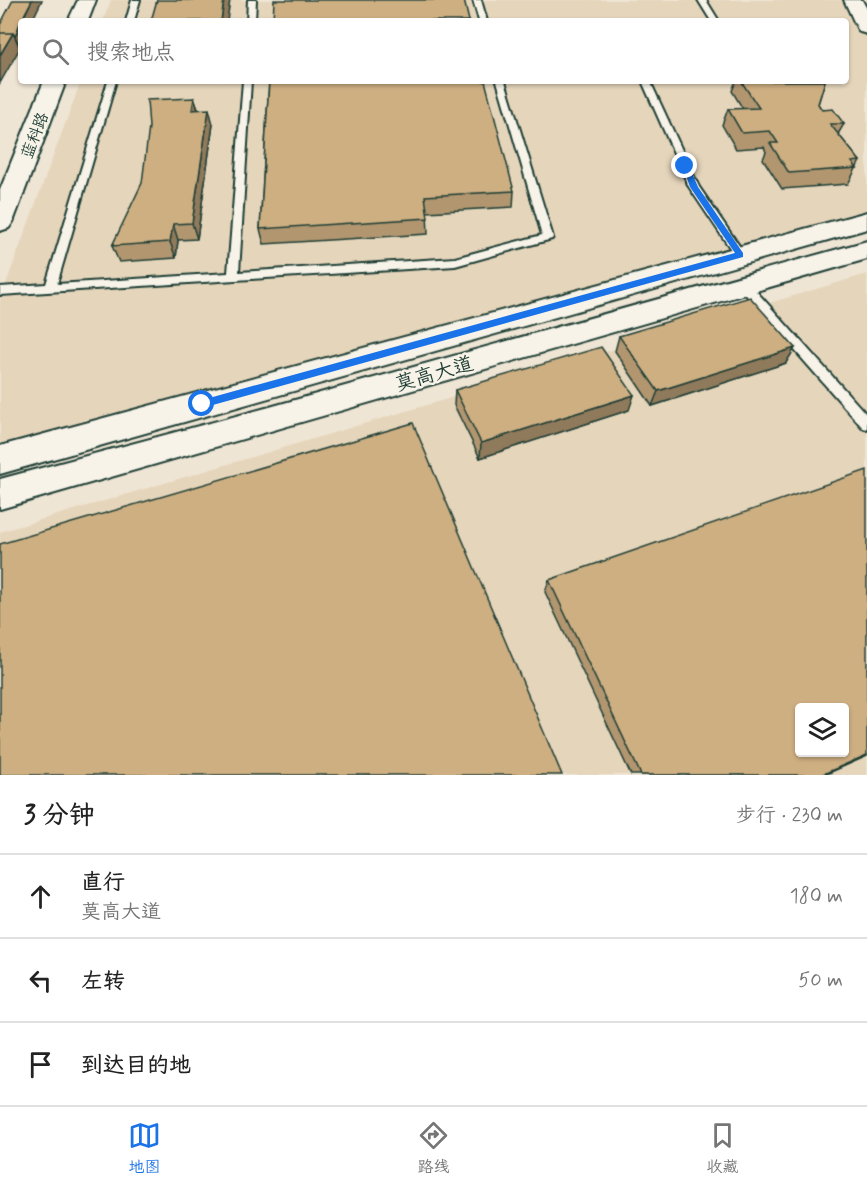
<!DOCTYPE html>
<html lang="zh">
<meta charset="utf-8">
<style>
:root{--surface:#fff;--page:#f2f2f2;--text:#222;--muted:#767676;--line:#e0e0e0;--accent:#1a73e8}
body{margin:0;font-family:Mynerve,"LXGW WenKai TC",sans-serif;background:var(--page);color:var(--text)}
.controls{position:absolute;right:18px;bottom:18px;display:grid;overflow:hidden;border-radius:6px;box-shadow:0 2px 4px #0004}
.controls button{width:54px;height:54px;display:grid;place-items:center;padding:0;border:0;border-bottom:2px solid var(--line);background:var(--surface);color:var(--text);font:30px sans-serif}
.stop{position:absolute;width:18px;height:18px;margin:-14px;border:4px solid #1a73e8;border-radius:50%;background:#fff}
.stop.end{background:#1a73e8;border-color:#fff;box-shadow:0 2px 6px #0008}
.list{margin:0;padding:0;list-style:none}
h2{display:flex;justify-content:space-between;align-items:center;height:78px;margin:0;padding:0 24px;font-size:26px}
h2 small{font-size:20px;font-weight:400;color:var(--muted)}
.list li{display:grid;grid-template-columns:39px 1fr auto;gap:18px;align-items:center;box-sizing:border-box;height:84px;padding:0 24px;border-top:2px solid var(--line)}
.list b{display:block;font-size:22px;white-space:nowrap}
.list p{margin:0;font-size:20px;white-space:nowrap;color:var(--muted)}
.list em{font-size:20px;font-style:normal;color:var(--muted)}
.icon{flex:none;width:33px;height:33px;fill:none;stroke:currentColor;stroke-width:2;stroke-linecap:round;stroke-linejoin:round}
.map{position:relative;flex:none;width:867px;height:775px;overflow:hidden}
.search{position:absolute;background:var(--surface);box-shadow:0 2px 4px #0004;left:18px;right:18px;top:18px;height:66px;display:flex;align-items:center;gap:15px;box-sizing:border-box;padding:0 21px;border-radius:6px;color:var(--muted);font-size:22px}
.sheet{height:330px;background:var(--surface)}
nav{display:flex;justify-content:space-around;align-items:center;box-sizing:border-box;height:84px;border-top:2px solid var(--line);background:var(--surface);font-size:16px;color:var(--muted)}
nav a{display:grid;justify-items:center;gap:3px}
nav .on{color:var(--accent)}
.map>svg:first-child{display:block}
.built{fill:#e5d5bb;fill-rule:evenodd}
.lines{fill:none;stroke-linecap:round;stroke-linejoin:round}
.lane-casing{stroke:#1f3d34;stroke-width:4}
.secondary-casing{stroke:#1f3d34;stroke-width:4}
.lane{fill:#f7f3e8;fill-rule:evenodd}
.secondary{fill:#f7f3e8;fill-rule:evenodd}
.wall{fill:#b19670;stroke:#1f3d34;stroke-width:1.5}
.shaded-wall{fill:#907a5b;stroke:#1f3d34;stroke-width:1.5}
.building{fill:#ceaf82;stroke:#1f3d34;stroke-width:1.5;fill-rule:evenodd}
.route{fill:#1a73e8}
.labels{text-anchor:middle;stroke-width:5;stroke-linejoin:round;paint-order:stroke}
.far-street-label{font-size:16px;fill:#1f3d34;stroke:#f7f3e8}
.street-label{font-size:20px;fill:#1f3d34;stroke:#f7f3e8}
</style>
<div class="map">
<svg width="867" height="775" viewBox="0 0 867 775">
<rect width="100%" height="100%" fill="#efe5d4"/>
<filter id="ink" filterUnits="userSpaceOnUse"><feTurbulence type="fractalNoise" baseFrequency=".0167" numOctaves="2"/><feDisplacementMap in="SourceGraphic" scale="12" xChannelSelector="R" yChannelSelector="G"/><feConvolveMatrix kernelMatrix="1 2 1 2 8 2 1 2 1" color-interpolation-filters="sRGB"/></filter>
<g filter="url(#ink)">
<path class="built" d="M111 0H867V226L594 301 0 446V300L81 81H846V21H103Z
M867 274V775H0V532ZM800 708H844V752H800Z"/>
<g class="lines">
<g class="lane-casing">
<path id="lane" d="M132 0H140L134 21H126Z
M248 0H256L255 21H247Z
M473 0H481L487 21H479Z
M698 0H706L719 21H711Z
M108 81H116L57 284 228 273 243 81H251L239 272 455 258 542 235 497 81H505L553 237 552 239 455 266 0 295V287L46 284Z
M642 81H650L699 187 744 253 745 255 744 257H736L689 187Z
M744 281 748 282 867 415V429L863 428 740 288 739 285Z"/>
</g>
<g class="secondary-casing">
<path id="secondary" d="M78 0H96L88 21H68Z
M844 0H862L867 9V34L860 32 857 28Z
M44 81H66L13 222 9 228 0 231V190Z
M867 212V229L0 474V446Z
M867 241V259L0 509V479L266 408Z"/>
</g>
<use href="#lane" class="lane"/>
<use href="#secondary" class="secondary"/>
</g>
<path class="wall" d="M269 81 514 191 513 207 427 212 428 234 264 244 260 229Z
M736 81H825L818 104 822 110 844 124 838 134 860 161 848 184 782 189 763 159 766 152 764 147 736 149 722 125 728 109H743L732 91Z
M194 98 198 109 213 124 197 239 178 240 176 258 119 262 112 246Z
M619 336 786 363 652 406 615 351Z
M455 390 629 410 480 458 454 405Z
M549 580 867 756 824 775H631L545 592Z"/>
<path class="shaded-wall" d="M32 0H42L32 21H22Z
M224 0H230L227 21H221Z
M21 23V46L20 48 15 36Z
M13 33 20 48 0 83V55Z
M194 98 199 113 192 110Z
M209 109 213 124 197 239 192 223Z
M173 224 178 240 176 258 170 242Z
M795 348 786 363 652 406 658 391Z
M634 395 629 410 480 458 481 443Z
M867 755V756L824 775H821Z"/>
<path class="building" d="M13 0H32L21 21 15 36 13 33H0V25Z
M157 0H224L221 21H151Z
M274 0H464L469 21H273Z
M0 33H13L0 55Z
M269 81H485L514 191 425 196 428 218 260 229Z
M741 81H825L818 104 822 110 833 109 844 124H830L860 161 852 162 857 168 789 173 770 143H778L770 131 742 133 728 109 759 108Z
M194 98 192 110 209 109 192 223 173 224 170 242 112 246 142 183 149 127 147 100Z
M750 297 795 348 658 391 619 336Z
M601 347 634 395 481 443 455 390Z
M413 423 562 775H0V544Z
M867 470V755L821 775H641L549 580ZM800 708H844V753H800Z"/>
</g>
<path class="route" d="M682 164 689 166 698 187 743 253V257L202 408 197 404 202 400 735 253 690 187Z"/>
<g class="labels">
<g class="far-street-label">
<text transform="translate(34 135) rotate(-69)" y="6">蓝科路</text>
</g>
<g class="street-label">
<text transform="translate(434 373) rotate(-16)" y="7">莫高大道</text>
</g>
</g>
</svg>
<div class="controls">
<button><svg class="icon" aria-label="layers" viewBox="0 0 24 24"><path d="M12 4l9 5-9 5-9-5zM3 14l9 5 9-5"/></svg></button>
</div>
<div class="stop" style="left:202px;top:404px"></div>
<div class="stop end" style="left:685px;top:166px"></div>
<div class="search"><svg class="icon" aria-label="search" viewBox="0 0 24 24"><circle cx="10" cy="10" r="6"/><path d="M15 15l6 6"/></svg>搜索地点</div>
</div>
<section class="sheet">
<h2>3 分钟<small>步行 · 230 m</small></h2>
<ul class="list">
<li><svg class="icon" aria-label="ahead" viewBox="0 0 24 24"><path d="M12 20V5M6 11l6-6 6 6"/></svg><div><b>直行</b><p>莫高大道</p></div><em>180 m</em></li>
<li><svg class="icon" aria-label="left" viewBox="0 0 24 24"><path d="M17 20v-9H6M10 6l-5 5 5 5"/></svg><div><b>左转</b></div><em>50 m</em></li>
<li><svg class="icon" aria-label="arrive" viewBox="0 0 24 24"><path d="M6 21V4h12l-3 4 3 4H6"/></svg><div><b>到达目的地</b></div></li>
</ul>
</section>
<nav>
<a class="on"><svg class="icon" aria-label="map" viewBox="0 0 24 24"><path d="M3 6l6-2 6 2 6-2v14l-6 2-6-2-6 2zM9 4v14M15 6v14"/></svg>地图</a>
<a><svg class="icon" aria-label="directions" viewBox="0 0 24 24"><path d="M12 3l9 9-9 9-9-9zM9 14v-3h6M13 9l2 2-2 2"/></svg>路线</a>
<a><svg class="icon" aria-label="saved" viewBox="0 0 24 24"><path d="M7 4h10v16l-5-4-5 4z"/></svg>收藏</a>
</nav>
